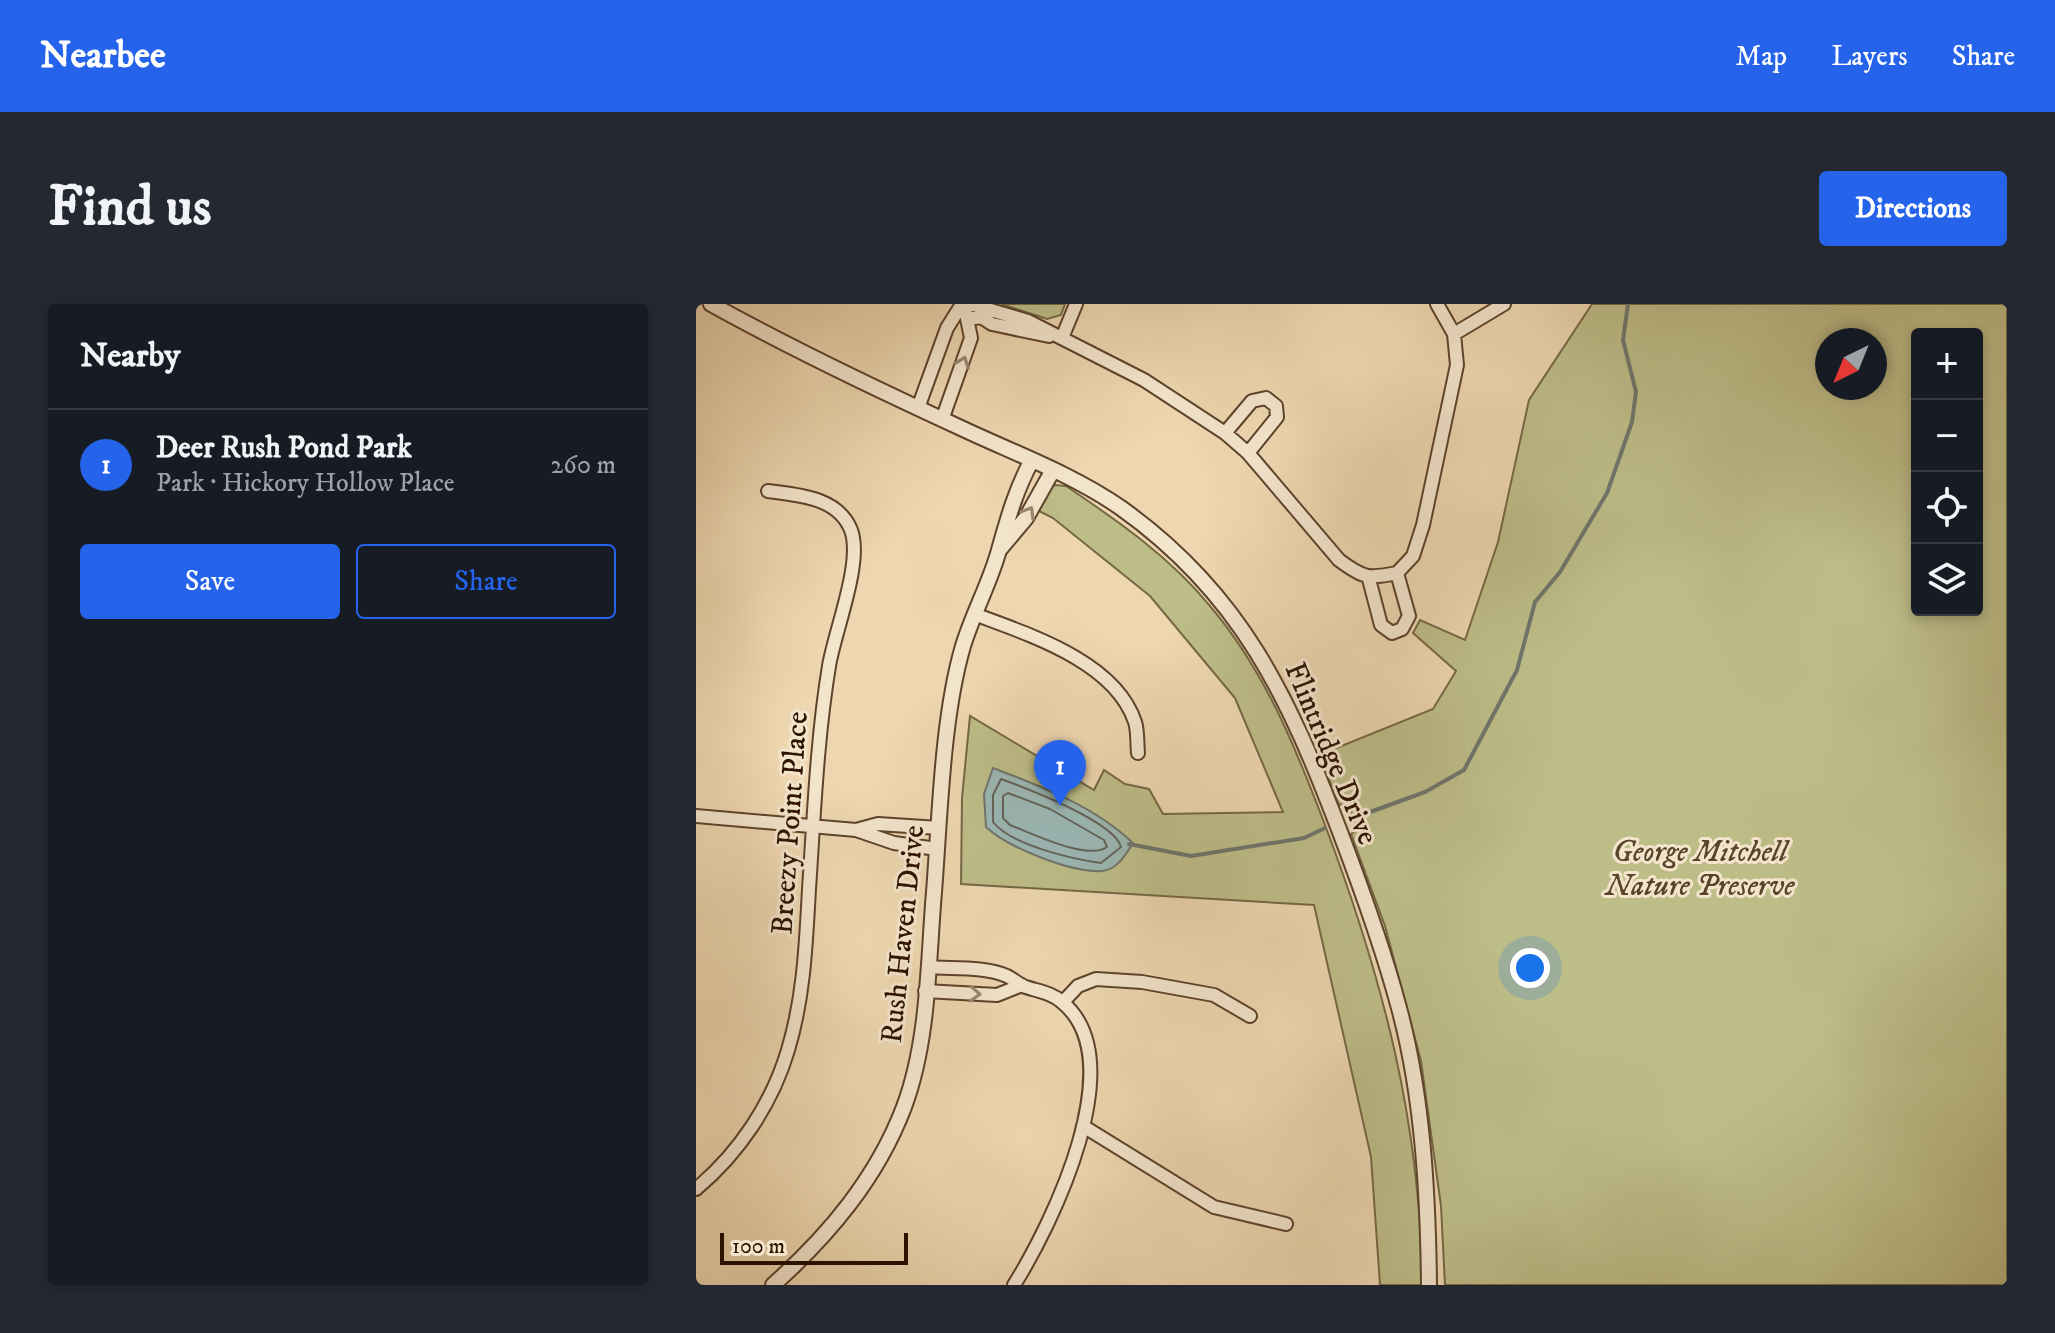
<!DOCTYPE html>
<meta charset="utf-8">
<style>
:root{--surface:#171b24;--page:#242831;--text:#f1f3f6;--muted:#9ea1a6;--line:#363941;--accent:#2563eb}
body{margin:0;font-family:"IM FELL DW Pica",serif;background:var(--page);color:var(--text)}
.controls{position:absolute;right:24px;top:24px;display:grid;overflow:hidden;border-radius:8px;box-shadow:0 4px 12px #0003}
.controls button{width:72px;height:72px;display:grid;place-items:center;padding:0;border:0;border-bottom:2px solid var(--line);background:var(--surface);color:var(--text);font:40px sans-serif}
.compass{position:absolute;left:1119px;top:24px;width:72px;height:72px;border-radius:50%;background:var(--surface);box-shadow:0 4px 12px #0003;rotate:223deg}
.scale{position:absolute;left:24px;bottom:20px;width:188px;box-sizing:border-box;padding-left:8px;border:4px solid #2d1200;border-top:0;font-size:22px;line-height:28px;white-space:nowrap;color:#2d1200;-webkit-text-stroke:6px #f3e4cc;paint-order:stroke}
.you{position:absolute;left:834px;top:664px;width:28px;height:28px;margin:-20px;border:6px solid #fff;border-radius:50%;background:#1a73e8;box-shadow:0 0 0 12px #1a73e833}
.badge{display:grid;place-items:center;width:52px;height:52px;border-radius:50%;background:var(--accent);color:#fff;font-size:26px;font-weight:700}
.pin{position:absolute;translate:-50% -66px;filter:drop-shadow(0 2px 4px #0008)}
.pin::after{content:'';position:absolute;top:42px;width:28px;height:24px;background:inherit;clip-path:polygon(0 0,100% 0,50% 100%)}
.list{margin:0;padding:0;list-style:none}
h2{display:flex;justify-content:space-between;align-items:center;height:104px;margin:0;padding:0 32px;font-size:34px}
h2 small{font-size:26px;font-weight:400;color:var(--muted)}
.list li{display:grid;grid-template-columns:52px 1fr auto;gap:24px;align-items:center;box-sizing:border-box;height:112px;padding:0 32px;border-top:2px solid var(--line)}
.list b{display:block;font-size:30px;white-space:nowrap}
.list p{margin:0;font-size:26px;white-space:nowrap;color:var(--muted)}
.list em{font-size:26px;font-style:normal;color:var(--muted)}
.actions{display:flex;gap:16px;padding:24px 32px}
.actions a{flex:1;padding:18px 0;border:2px solid var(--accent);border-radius:8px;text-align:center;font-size:28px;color:var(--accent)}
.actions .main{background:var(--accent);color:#fff}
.icon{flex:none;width:44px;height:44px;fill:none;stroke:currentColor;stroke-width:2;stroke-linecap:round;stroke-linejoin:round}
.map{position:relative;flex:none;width:1311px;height:981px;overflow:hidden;border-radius:8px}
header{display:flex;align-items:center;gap:48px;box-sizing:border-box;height:112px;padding:0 40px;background:var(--accent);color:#fff}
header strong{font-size:38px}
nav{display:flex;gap:44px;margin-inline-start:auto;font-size:28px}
.intro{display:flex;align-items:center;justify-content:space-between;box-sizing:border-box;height:192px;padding:0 48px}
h1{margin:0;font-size:56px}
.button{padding:20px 36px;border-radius:8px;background:var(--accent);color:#fff;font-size:28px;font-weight:700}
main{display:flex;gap:48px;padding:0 48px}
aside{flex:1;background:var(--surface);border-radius:8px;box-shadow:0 4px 12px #0003}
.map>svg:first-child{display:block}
.green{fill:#bdbd88;stroke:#756844;stroke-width:2;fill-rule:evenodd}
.water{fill:#9bb7b4;stroke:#6f756c;stroke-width:2}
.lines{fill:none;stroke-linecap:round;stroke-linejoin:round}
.shore{stroke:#64645a;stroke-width:2}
.stream{stroke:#6f756c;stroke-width:4}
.minor-casing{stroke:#5d432c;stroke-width:16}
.tertiary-casing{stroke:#5d432c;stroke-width:18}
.minor{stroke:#f3e4cc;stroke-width:12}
.tertiary{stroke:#f3e4cc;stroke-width:14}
.oneway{stroke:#9a8670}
.labels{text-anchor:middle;stroke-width:6;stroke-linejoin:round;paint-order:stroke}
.street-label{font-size:30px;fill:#2d1200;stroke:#f3e4cc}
.park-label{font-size:30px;font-style:italic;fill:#584529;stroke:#f3e4cc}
</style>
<header>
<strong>Nearbee</strong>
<nav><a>Map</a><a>Layers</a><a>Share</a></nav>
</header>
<div class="intro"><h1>Find us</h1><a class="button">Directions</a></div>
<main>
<aside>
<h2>Nearby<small></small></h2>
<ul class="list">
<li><span class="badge">1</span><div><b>Deer Rush Pond Park</b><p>Park · Hickory Hollow Place</p></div><em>260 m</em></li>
</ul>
<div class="actions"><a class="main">Save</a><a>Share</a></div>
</aside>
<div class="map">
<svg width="1311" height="981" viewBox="0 0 1311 981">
<rect width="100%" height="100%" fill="#edd6b0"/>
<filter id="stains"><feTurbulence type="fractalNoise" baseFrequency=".0025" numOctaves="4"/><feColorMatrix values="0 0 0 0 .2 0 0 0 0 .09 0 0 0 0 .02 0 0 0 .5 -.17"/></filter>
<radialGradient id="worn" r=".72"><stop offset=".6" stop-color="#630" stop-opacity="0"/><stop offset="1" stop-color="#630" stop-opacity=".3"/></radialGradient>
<path class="green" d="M305 0H369L365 11 351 15Z
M896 0H1311V981H749L745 902 725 757 689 622 655 530 662 526 652 499 643 501 629 465 633 447 737 405 760 367 717 329 724 316 769 336 802 238 833 96ZM1281 30V306H1221V30ZM1179 36V84H1131V36Z
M359 181 370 182C422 217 474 253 514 302 569 367 599 442 629 521 686 672 725 818 726 981H684L675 853 618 601 265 580 266 494 274 412 398 486 408 466 429 480 453 485 467 510 587 508 539 394 454 292 357 214 341 206 351 186Z"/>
<path class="water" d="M297 464C347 483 398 502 437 539 430 550 421 566 406 567 375 569 311 543 290 523L288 490Z"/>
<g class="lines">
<path class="shore" d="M305 475C330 484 419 518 425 543L405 559C376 555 315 541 297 518V491Z
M312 489 354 505 408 536 411 543C392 557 335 529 314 521L307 514V492Z"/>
<path class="stream" d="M655 515 729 488 768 466 821 366 839 298 864 268 911 189 936 118 940 88 927 36 932 0
M433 540 495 552 608 534 629 524"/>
<g class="minor-casing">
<path id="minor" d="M274 0 332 17 448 76 529 129 552 149 643 256C667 274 672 275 701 269
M272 15 285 13 296 20 353 32
M758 30 808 0
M366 34 380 0
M222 104 251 24 266 0
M246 116 275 34 268 0
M529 129 556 97 570 94 580 102 581 113 552 149
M701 269 717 252 727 221 761 61 758 30 741 0
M673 275 685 321 696 329 706 325 713 312 701 269
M278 310C331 330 419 357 439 418 442 427 441 440 442 449
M0 512 160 526 198 539 241 545
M160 526 182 520 243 524
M232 663C256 665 289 662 311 672 317 675 321 679 327 682 340 687 355 688 366 698 437 756 356 920 318 981
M229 687 301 691 326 681
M367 698 382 682 400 675 446 678 518 691 554 712
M387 822 518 903 590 920
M0 885C43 849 76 800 92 746 108 693 110 639 113 585 118 511 121 435 133 362 139 326 167 258 155 226 142 193 102 191 72 187"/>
</g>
<g class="tertiary-casing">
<path id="tertiary" d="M15 0C96 45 180 85 265 124 318 149 376 170 425 204 546 290 593 394 644 528 666 586 687 644 703 704 727 793 732 890 733 981
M304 245 330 214 357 166
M77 981C133 931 181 874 208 803 233 736 232 658 238 588 244 512 246 414 267 342 277 309 294 279 303 246 312 214 320 185 336 156"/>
</g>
<use href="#minor" class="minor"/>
<use href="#tertiary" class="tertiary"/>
</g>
<defs><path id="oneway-chevron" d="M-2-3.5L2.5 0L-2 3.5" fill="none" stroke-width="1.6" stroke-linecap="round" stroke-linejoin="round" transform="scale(2)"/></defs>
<g class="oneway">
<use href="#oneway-chevron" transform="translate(267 58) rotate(-70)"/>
<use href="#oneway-chevron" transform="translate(333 208) rotate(-59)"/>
<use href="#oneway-chevron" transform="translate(279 690) rotate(3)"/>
</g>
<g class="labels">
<g class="street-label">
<text transform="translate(636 449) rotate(67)" y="10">Flintridge Drive</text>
<text transform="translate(93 519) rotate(-86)" y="10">Breezy Point Place</text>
<text transform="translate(206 630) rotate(-84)" y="10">Rush Haven Drive</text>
</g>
<g class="park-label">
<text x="1004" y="557">George Mitchell<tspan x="1004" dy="34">Nature Preserve</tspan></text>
</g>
</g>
<rect width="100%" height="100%" filter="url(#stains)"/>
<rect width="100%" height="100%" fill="url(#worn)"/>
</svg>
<div class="controls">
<button>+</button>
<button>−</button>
<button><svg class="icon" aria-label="locate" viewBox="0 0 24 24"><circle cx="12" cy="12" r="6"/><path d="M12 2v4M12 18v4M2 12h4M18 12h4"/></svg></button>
<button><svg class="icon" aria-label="layers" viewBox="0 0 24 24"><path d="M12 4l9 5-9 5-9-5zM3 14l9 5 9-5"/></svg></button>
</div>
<svg class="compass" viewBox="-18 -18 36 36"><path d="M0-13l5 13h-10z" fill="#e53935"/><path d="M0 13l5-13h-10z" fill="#9ea1a6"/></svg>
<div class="scale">100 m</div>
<div class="you"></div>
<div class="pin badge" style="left:364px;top:502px">1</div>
</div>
</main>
